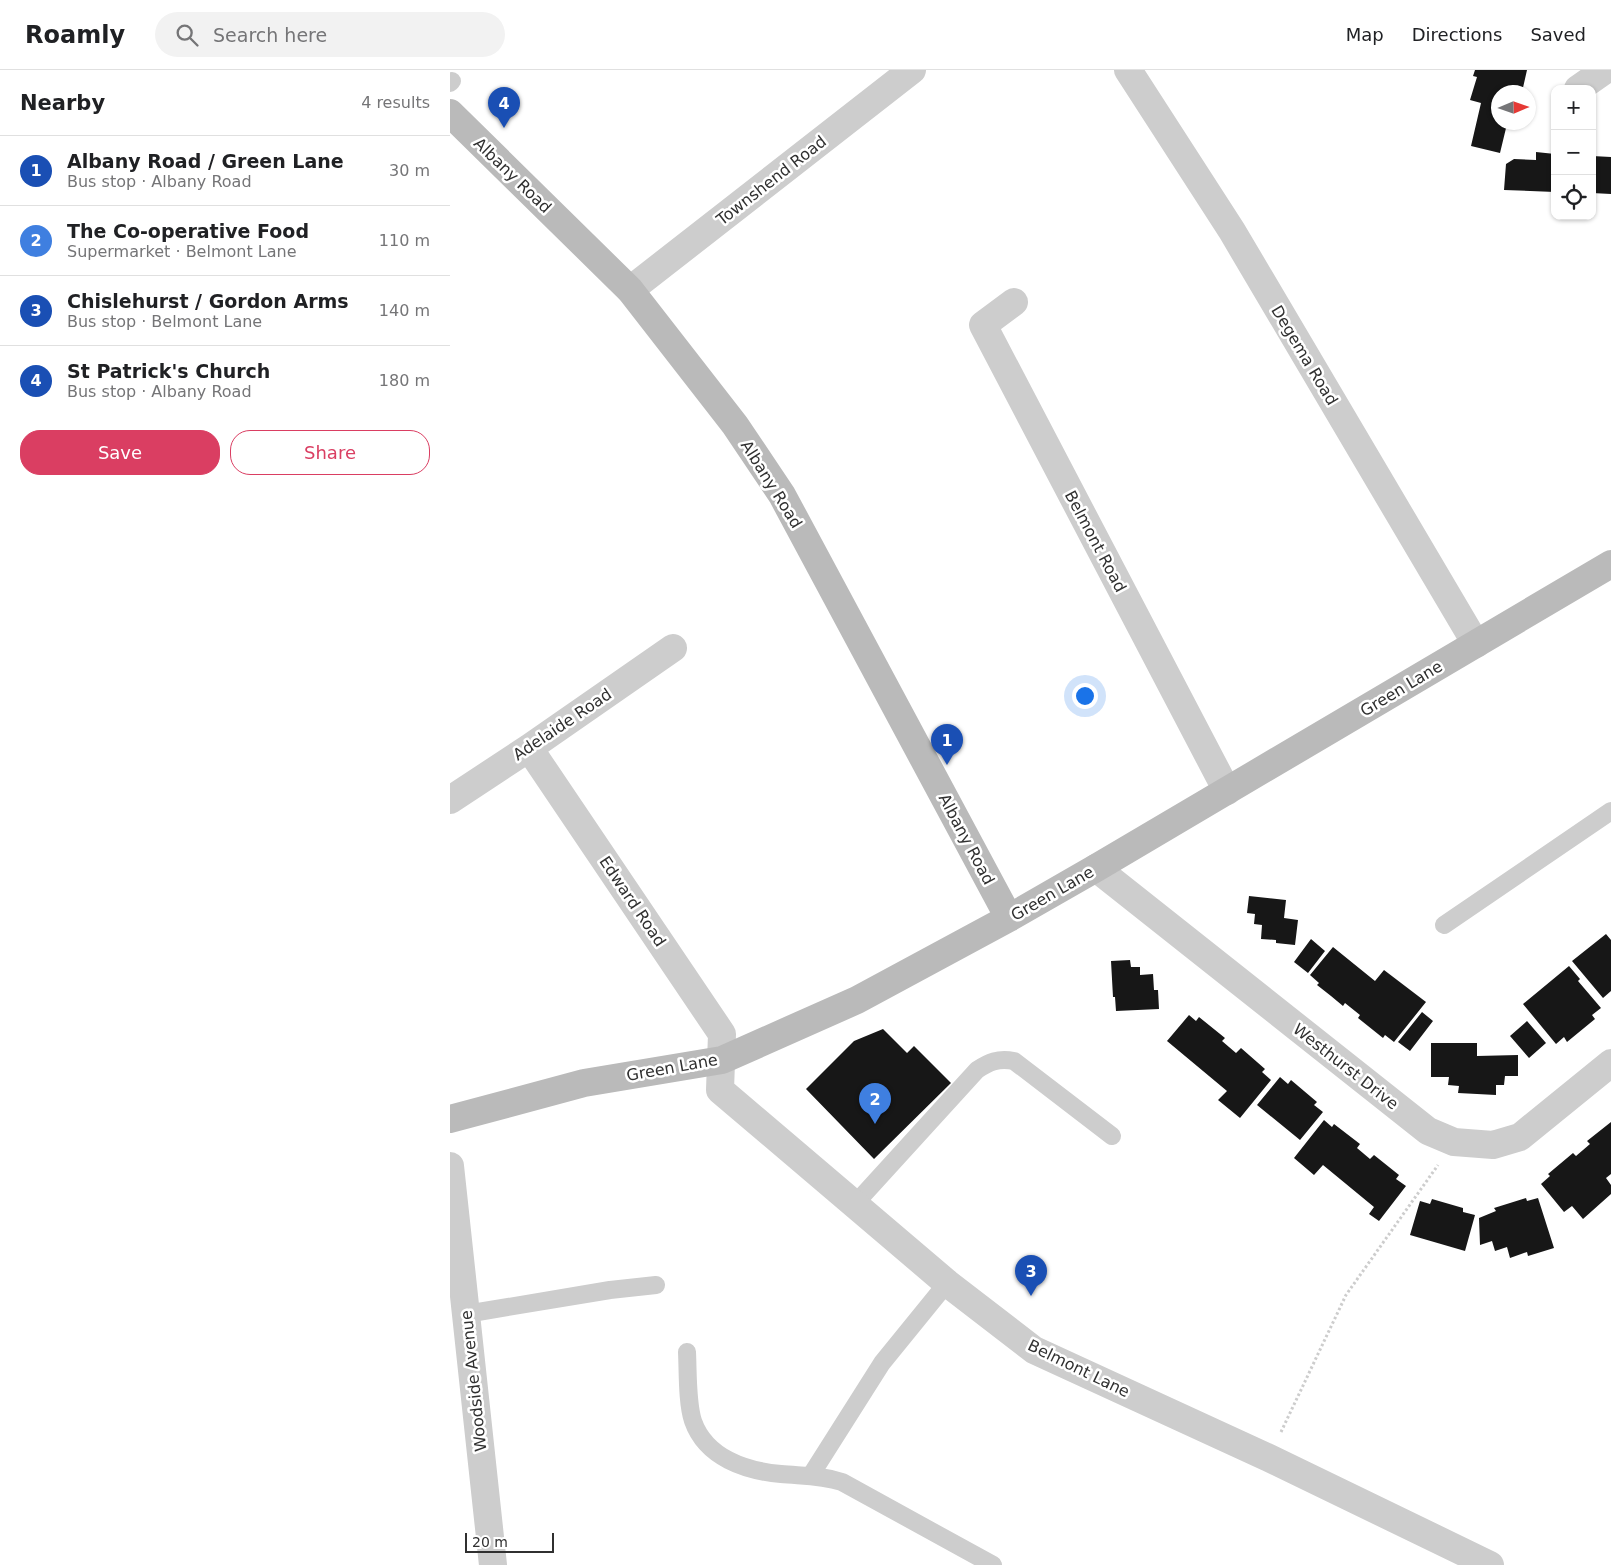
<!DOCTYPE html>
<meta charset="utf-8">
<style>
:root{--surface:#fff;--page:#f2f2f2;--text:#202124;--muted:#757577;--line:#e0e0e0;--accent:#da3e62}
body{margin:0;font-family:"DejaVu Sans",sans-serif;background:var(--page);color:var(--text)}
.controls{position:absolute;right:15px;top:15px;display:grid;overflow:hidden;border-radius:10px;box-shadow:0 1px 4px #0004}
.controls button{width:45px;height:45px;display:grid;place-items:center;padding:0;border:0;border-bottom:1px solid var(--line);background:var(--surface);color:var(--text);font:25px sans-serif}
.compass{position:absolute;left:1041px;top:15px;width:45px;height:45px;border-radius:50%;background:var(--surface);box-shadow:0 1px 4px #0004;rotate:88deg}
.scale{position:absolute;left:15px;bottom:12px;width:89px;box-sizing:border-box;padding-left:5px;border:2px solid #303030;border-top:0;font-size:14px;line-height:18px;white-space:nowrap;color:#303030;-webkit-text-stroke:4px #fff;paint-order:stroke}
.you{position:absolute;left:634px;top:625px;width:18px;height:18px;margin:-12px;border:4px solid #fff;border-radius:50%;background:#1a73e8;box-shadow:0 0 0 8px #1a73e833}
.badge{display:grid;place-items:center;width:32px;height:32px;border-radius:50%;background:var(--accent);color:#fff;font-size:16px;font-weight:700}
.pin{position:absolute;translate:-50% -41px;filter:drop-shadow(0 1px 2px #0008)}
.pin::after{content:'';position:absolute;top:26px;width:18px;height:15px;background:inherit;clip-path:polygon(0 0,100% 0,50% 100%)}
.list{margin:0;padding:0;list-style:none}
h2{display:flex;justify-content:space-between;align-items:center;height:65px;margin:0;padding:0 20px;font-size:21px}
h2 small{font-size:16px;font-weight:400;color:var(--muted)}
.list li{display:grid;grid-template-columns:32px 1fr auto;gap:15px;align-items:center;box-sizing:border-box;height:70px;padding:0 20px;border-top:1px solid var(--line)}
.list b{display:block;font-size:19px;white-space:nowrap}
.list p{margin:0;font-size:16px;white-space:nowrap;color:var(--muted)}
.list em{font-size:16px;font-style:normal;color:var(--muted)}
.actions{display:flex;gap:10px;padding:15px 20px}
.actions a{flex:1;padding:11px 0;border:1px solid var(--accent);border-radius:20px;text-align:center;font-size:18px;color:var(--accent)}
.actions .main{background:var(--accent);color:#fff}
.icon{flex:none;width:28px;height:28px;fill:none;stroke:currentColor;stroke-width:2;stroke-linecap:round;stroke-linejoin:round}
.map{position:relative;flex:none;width:1161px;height:1495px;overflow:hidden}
header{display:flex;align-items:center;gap:30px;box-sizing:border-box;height:70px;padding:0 25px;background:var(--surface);border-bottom:1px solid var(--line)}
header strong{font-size:24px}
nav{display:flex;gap:28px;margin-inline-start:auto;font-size:18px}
.search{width:350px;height:45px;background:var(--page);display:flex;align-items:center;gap:12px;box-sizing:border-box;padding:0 18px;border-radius:28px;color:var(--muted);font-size:19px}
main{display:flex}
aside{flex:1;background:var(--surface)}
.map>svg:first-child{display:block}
.building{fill:#171717}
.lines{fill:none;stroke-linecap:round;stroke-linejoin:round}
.path{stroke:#cdcdcd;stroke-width:3;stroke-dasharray:2.5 2.5;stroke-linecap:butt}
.lane{stroke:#cdcdcd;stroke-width:18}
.street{stroke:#cdcdcd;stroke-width:28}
.secondary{stroke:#bababa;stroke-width:28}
.labels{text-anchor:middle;stroke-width:5;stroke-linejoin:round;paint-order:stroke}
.street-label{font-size:16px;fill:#303030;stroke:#fff}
</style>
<header>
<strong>Roamly</strong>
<div class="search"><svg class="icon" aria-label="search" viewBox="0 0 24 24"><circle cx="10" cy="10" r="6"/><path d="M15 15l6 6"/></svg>Search here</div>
<nav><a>Map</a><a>Directions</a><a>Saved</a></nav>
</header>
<main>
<aside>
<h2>Nearby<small>4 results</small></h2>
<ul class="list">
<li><span class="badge" style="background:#1a4fb4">1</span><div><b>Albany Road / Green Lane</b><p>Bus stop · Albany Road</p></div><em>30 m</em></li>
<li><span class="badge" style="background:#3f7fe0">2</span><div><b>The Co-operative Food</b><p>Supermarket · Belmont Lane</p></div><em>110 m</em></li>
<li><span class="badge" style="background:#1a4fb4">3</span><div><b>Chislehurst / Gordon Arms</b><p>Bus stop · Belmont Lane</p></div><em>140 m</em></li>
<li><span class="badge" style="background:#1a4fb4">4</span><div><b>St Patrick's Church</b><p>Bus stop · Albany Road</p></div><em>180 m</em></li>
</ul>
<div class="actions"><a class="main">Save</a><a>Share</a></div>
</aside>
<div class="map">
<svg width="1161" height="1495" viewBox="0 0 1161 1495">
<rect width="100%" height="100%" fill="#fff"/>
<path class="building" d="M1025 0H1077L1072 22H1048V52H1064V56L1057 54 1050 83 1021 76 1031 33 1020 30 1027 7 1023 6Z
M1086 82 1105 84V122L1054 120 1056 94 1064 89 1086 90Z
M1142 86 1161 87V124L1142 123Z
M799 826 836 830 834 848 848 850 845 875 826 873V870L811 869 812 855 804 854 805 844 797 843Z
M1156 864 1161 870V921L1153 928 1122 891Z
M861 869 875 881 858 903 844 892Z
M883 877 925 911 934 900 976 932 944 972 935 965 933 968 908 948 910 945 895 933 893 936 881 926 867 915 869 913 860 905Z
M680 890 681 897H690V905L703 904 704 920H708L709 939 666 941 665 927H663L661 891Z
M1119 896 1130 909 1128 911 1151 938 1142 945 1145 949 1117 972 1114 967 1106 974 1073 934Z
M972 942 983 951 960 981 948 972Z
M739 945 746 951 749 947 775 968 772 971 786 983 791 978 815 999 812 1002 821 1010 790 1048 768 1030 777 1021 717 971Z
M1077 951 1096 973 1079 988 1060 966Z
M433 959 457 983 464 976 501 1013 424 1089 356 1019 404 971Z
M981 973H1027V986L1068 985V1006H1055L1054 1015H1046V1025L1008 1023 1009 1016 998 1015 999 1007H981Z
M830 1007 838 1014 841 1010 867 1032 864 1035 873 1042 850 1070 807 1035Z
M874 1050 882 1057 884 1054 910 1074 907 1078 920 1089 924 1085 949 1105 946 1109 956 1116 929 1151 919 1144 924 1137 873 1095 864 1105 844 1088Z
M1161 1052V1104L1156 1108 1161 1115V1124L1133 1149 1122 1136 1114 1142 1091 1114 1100 1106 1098 1104 1123 1083 1126 1086 1140 1074 1137 1071Z
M1076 1128 1077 1131 1088 1128 1104 1178 1078 1186 1077 1182 1060 1188 1057 1177 1045 1181 1042 1171 1030 1175 1029 1148 1046 1141 1044 1138Z
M982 1129 1013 1138V1142L1025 1145 1015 1181 960 1165 970 1131 980 1134Z"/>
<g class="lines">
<path class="path" d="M831 1362 896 1225 988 1095"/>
<path class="lane" d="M0 13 2 11
M994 855 1161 741
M404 1135 527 1000C539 992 548 988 564 991L662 1066
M16 1244 160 1220 206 1215
M237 1282C238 1302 237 1333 243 1351 256 1388 296 1401 331 1404 352 1406 371 1405 392 1412L543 1495
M361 1405 432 1293 497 1213"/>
<path class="street" d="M678 0 782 161 1026 574
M1128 19 1155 0
M180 220 462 0
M564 232 533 255 777 721
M79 678 272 964 270 1020 497 1213 584 1280 819 1388 1040 1495
M0 730 79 678 223 578
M646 798 978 1061 1004 1072 1043 1075 1070 1067 1161 993
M0 1096 43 1495"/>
<path class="secondary" d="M0 43 180 220 285 355 332 425 559 848
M0 1049 134 1013 272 990 407 930 559 848 646 798 1161 494"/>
</g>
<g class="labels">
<g class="street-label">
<text transform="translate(63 105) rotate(44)" y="6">Albany Road</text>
<text transform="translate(321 110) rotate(-38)" y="6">Townshend Road</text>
<text transform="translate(855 285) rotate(59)" y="6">Degema Road</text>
<text transform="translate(322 414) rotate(58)" y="6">Albany Road</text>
<text transform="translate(646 471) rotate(62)" y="6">Belmont Road</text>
<text transform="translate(951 618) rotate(-31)" y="6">Green Lane</text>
<text transform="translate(112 654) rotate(-34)" y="6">Adelaide Road</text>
<text transform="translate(517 769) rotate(62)" y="6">Albany Road</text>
<text transform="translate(602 823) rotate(-30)" y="6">Green Lane</text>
<text transform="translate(183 831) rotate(56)" y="6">Edward Road</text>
<text transform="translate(896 996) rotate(38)" y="6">Westhurst Drive</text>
<text transform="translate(222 997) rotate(-10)" y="6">Green Lane</text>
<text transform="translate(629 1298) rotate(26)" y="6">Belmont Lane</text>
<text transform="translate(23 1311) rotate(-96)" y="6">Woodside Avenue</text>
</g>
</g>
</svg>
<div class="controls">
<button>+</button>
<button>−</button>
<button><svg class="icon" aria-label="locate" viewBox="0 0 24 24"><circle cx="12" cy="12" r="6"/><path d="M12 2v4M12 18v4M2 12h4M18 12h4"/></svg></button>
</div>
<svg class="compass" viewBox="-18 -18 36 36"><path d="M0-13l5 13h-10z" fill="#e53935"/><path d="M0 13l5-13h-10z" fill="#757577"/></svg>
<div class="scale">20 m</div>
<div class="you"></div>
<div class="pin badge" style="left:497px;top:695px;background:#1a4fb4">1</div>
<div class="pin badge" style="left:425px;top:1054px;background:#3f7fe0">2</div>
<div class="pin badge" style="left:581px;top:1226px;background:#1a4fb4">3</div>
<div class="pin badge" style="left:54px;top:58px;background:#1a4fb4">4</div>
</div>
</main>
